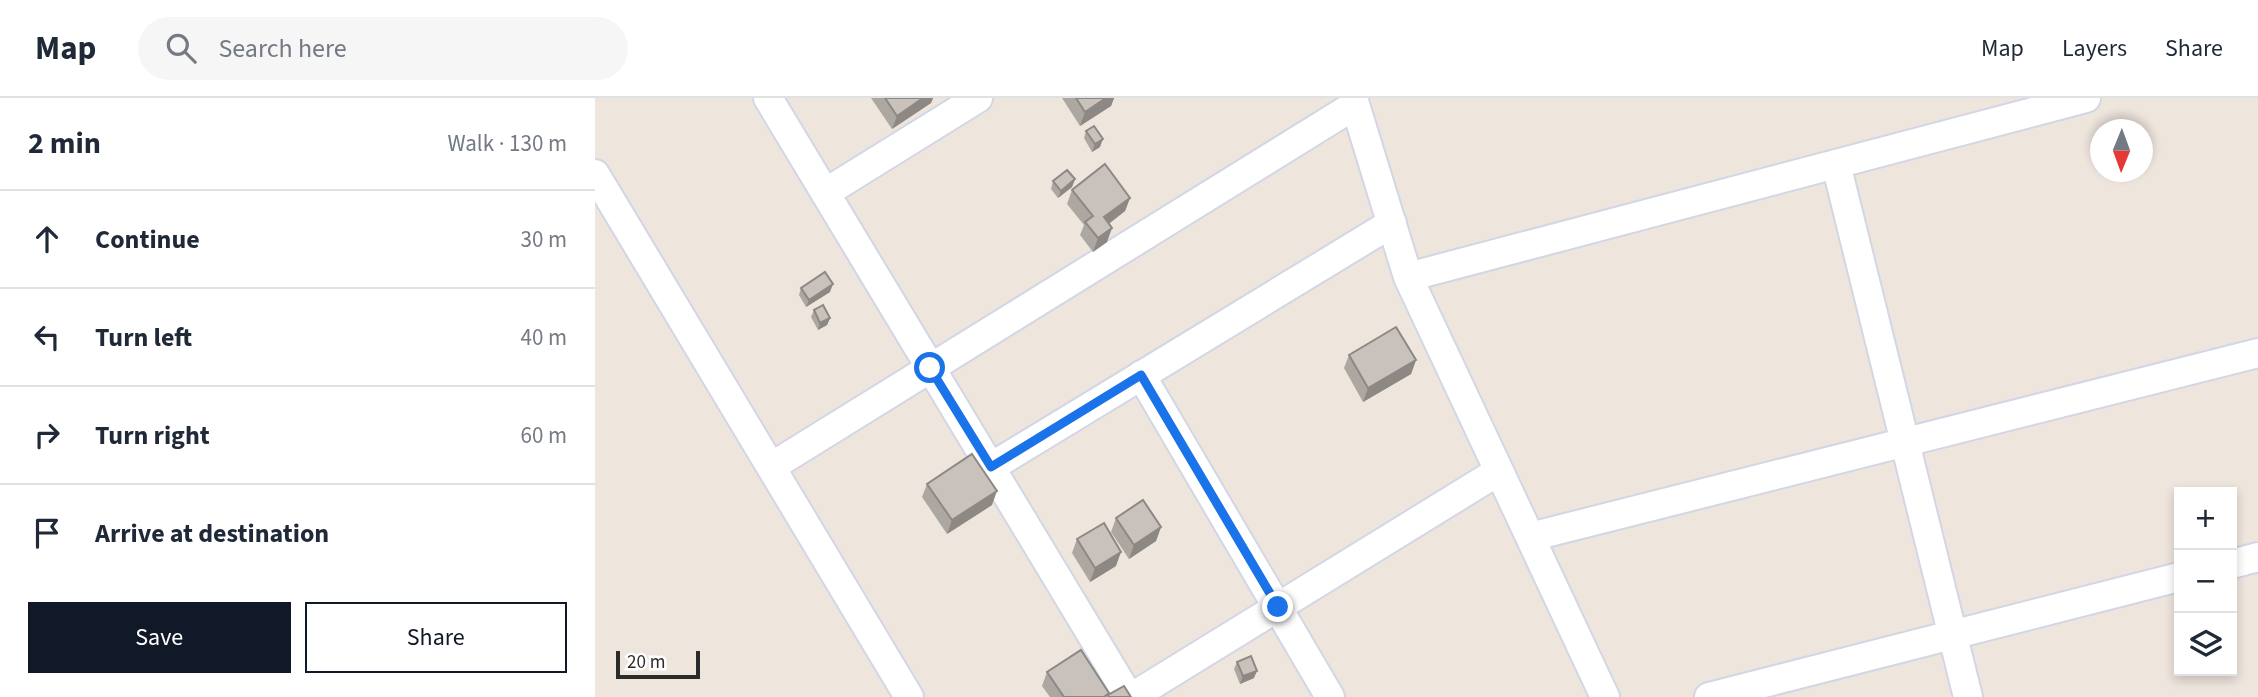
<!DOCTYPE html>
<meta charset="utf-8">
<style>
:root{--surface:#fff;--page:#f6f6f7;--text:#1f2937;--muted:#747a83;--line:#e0e1e3;--accent:#111827}
body{margin:0;font-family:"Source Sans 3",sans-serif;background:var(--page);color:var(--text)}
.controls{position:absolute;right:21px;bottom:21px;display:grid;overflow:hidden;border-radius:0px;box-shadow:0 4px 10px #0003}
.controls button{width:63px;height:63px;display:grid;place-items:center;padding:0;border:0;border-bottom:2px solid var(--line);background:var(--surface);color:var(--text);font:35px sans-serif}
.compass{position:absolute;left:1495px;top:21px;width:63px;height:63px;border-radius:50%;background:var(--surface);box-shadow:0 4px 10px #0003;rotate:181deg}
.scale{position:absolute;left:21px;bottom:18px;width:84px;box-sizing:border-box;padding-left:7px;border:4px solid #2b2b2b;border-top:0;font-size:19px;line-height:24px;white-space:nowrap;color:#2b2b2b;-webkit-text-stroke:5px #fff;paint-order:stroke}
.stop{position:absolute;width:21px;height:21px;margin:-16px;border:5px solid #1a73e8;border-radius:50%;background:#fff}
.stop.end{background:#1a73e8;border-color:#fff;box-shadow:0 2px 7px #0008}
.list{margin:0;padding:0;list-style:none}
h2{display:flex;justify-content:space-between;align-items:center;height:91px;margin:0;padding:0 28px;font-size:30px}
h2 small{font-size:23px;font-weight:400;color:var(--muted)}
.list li{display:grid;grid-template-columns:46px 1fr auto;gap:21px;align-items:center;box-sizing:border-box;height:98px;padding:0 28px;border-top:2px solid var(--line)}
.list b{display:block;font-size:26px;white-space:nowrap}
.list em{font-size:23px;font-style:normal;color:var(--muted)}
.actions{display:flex;gap:14px;padding:21px 28px}
.actions a{flex:1;padding:16px 0;border:2px solid var(--accent);border-radius:0px;text-align:center;font-size:24px;color:var(--accent)}
.actions .main{background:var(--accent);color:#fff}
.icon{flex:none;width:38px;height:38px;fill:none;stroke:currentColor;stroke-width:2;stroke-linecap:round;stroke-linejoin:round}
.map{position:relative;flex:none;width:1663px;height:599px;overflow:hidden}
header{display:flex;align-items:center;gap:42px;box-sizing:border-box;height:98px;padding:0 35px;background:var(--surface);border-bottom:2px solid var(--line)}
header strong{font-size:33px}
nav{display:flex;gap:38px;margin-inline-start:auto;font-size:24px}
.search{width:490px;height:63px;background:var(--page);display:flex;align-items:center;gap:18px;box-sizing:border-box;padding:0 24px;border-radius:38px;color:var(--muted);font-size:26px}
main{display:flex}
aside{flex:1;background:var(--surface)}
.map>svg:first-child{display:block}
.lines{fill:none;stroke-linecap:round;stroke-linejoin:round}
.street-casing{stroke:#d2d6e5;stroke-width:32}
.street{stroke:#fff;stroke-width:28}
.wall{fill:#ada7a2}
.shaded-wall{fill:#8d8884}
.building{fill:#c9c2bc;stroke:#8d8884;stroke-width:2}
.route{stroke:#1a73e8;stroke-width:9}
</style>
<header>
<strong>Map</strong>
<div class="search"><svg class="icon" aria-label="search" viewBox="0 0 24 24"><circle cx="10" cy="10" r="6"/><path d="M15 15l6 6"/></svg>Search here</div>
<nav><a>Map</a><a>Layers</a><a>Share</a></nav>
</header>
<main>
<aside>
<h2>2 min<small>Walk · 130 m</small></h2>
<ul class="list">
<li><svg class="icon" aria-label="ahead" viewBox="0 0 24 24"><path d="M12 20V5M6 11l6-6 6 6"/></svg><div><b>Continue</b></div><em>30 m</em></li>
<li><svg class="icon" aria-label="left" viewBox="0 0 24 24"><path d="M17 20v-9H6M10 6l-5 5 5 5"/></svg><div><b>Turn left</b></div><em>40 m</em></li>
<li><svg class="icon" aria-label="right" viewBox="0 0 24 24"><path d="M7 20v-9h11M14 6l5 5-5 5"/></svg><div><b>Turn right</b></div><em>60 m</em></li>
<li><svg class="icon" aria-label="arrive" viewBox="0 0 24 24"><path d="M6 21V4h12l-3 4 3 4H6"/></svg><div><b>Arrive at destination</b></div></li>
</ul>
<div class="actions"><a class="main">Save</a><a>Share</a></div>
</aside>
<div class="map">
<svg width="1663" height="599" viewBox="0 0 1663 599">
<rect width="100%" height="100%" fill="#eee5dd"/>
<g class="lines">
<g class="street-casing">
<path id="street" d="M173 0 534 599
M758 0 813 179 1010 599
M1241 66 1373 599
M0 76 314 599
M230 95 383 0
M813 179 1491 0
M546 277 735 599
M176 369 760 7
M396 369 797 125
M935 439 1663 255
M1637 466 1663 459
M537 599 904 373
M1114 599 1584 479"/>
</g>
<use href="#street" class="street"/>
</g>
<path class="wall" d="M276 0H338L336 5 297 31Z
M467 0H519L516 8 485 28Z
M491 33 505 49 497 54 489 40Z
M480 81 477 89 463 100 456 91 458 83Z
M477 92 535 100 530 113 514 126 512 144 498 154 485 137 489 127 472 106Z
M206 190 235 194 211 209 204 197Z
M219 212 235 220 232 227 223 232 216 219Z
M754 257 821 262 816 276 768 304 749 270Z
M332 386 397 407 352 436 327 399Z
M521 420 566 429 561 443 534 461 516 434Z
M482 441 521 468 495 484 477 455Z
M642 564 659 580 645 586 639 571Z
M452 574 514 597 536 599H455L447 588Z"/>
<path class="shaded-wall" d="M328 0H338L336 5 297 31 302 18Z
M511 0H519L516 8 485 28 490 14Z
M508 41 505 49 497 54 500 46Z
M480 81 477 89 463 100 466 93Z
M535 100 530 113 504 133 509 119Z
M517 130 512 144 498 154 503 140Z
M238 186 235 194 211 209 214 202Z
M235 220 232 227 223 232 225 225Z
M821 262 816 276 768 304 773 290Z
M402 393 397 407 352 436 357 422Z
M566 429 561 443 534 461 539 447Z
M526 454 521 468 495 484 500 470Z
M662 573 659 580 645 586 648 578Z"/>
<path class="building" d="M290 0H328L302 18Z
M481 0H511L490 14Z
M499 28 508 41 500 46 491 33Z
M510 66 535 100 509 119 517 130 503 140 490 124 498 118 477 92Z
M472 72 480 81 466 93 458 83Z
M230 174 238 186 214 202 206 190Z
M228 207 235 220 225 225 219 212Z
M801 229 821 262 773 290 754 257Z
M377 356 402 393 357 422 332 386Z
M548 402 566 429 539 447 521 420Z
M509 425 526 454 500 470 482 441Z
M486 552 514 595 509 599H469L452 574Z
M656 558 662 573 648 578 642 564Z
M529 588 536 599H514L513 597Z"/>
<g class="lines">
<path class="route" d="M335 270 396 369 546 277 683 509"/>
</g>
</svg>
<div class="controls">
<button>+</button>
<button>−</button>
<button><svg class="icon" aria-label="layers" viewBox="0 0 24 24"><path d="M12 4l9 5-9 5-9-5zM3 14l9 5 9-5"/></svg></button>
</div>
<svg class="compass" viewBox="-18 -18 36 36"><path d="M0-13l5 13h-10z" fill="#e53935"/><path d="M0 13l5-13h-10z" fill="#747a83"/></svg>
<div class="scale">20 m</div>
<div class="stop" style="left:335px;top:270px"></div>
<div class="stop end" style="left:683px;top:509px"></div>
</div>
</main>
